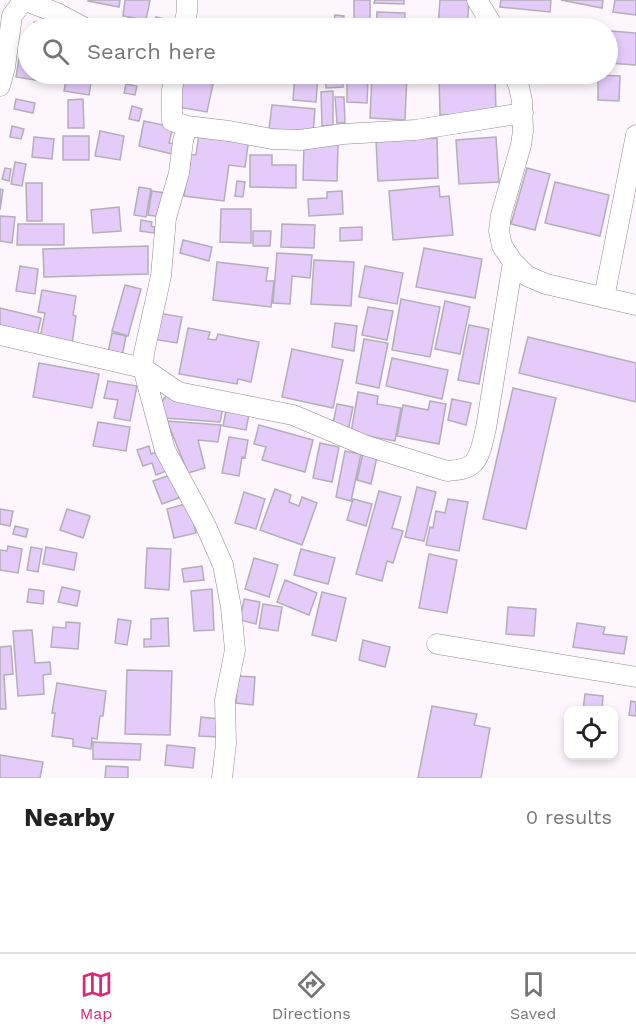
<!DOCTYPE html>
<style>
:root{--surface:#fff;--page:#f2f2f2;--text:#222;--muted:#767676;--line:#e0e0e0;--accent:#db2777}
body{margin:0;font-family:"Work Sans",sans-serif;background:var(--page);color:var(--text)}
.controls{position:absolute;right:18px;bottom:18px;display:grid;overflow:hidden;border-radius:12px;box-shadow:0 3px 9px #0003}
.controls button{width:54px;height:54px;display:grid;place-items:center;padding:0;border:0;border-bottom:2px solid var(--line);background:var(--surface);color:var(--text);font:30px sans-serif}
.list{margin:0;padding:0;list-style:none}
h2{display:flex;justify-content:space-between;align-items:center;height:78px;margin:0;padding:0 24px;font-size:26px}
h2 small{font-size:20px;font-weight:400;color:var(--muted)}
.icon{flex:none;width:33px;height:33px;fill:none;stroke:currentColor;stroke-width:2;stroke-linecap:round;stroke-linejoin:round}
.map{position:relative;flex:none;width:636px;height:778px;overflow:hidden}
.search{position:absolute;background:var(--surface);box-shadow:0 3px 9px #0003;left:18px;right:18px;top:18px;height:66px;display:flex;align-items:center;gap:15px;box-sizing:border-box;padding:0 21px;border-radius:33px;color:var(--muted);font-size:22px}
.sheet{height:174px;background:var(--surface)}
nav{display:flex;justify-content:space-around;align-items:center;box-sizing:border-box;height:84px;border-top:2px solid var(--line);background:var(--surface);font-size:16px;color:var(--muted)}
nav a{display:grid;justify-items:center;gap:3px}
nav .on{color:var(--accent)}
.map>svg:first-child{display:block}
.building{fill:#e4cbf9;stroke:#b4aeb9;stroke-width:1.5}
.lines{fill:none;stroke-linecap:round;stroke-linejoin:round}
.minor-casing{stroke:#928891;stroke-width:21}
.minor{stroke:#fff;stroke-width:20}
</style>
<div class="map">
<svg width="636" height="778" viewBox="0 0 636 778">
<rect width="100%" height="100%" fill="#fef6fd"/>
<path class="building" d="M89 0H120L119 7 88 1Z
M125 0H150L146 20 123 16Z
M354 0H370V22H354Z
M375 0H404V4L374 3Z
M440 0H469L467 28H438Z
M501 0H551L550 12 500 7Z
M561 0H603L602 8Z
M615 0H636V15L613 12Z
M377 12 405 13 404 28H376Z
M335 15 344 16 343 28H333Z
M156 17 173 21 171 28H153Z
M186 17 217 24 216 28H183Z
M128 18 144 20 143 28H126Z
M34 22 46 24 45 28H33Z
M260 22 261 28H243V24Z
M283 22 321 25V28H282Z
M610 31 636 33V65L608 63Z
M20 53 28 55V74H42L41 81 16 77Z
M67 74 92 77 89 95 64 91Z
M295 74H318L316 102 293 100Z
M325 74H343V87L326 88Z
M346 74H370V76H346Z
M372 74H407L405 120 370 118Z
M439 74H495L496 113 440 115Z
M598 75 620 76 619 101 598 100Z
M183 78 213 84 207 112 178 107Z
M347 81H368L367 103 347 102Z
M126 84 137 86 135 95 124 93Z
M333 91V125L322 126 321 92Z
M335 97H344L345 123H337Z
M16 99 35 103 33 113 14 109Z
M83 99 84 128H68V100Z
M272 105 315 109 313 133 269 129Z
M132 106 142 109 139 121 129 119Z
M144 121 173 127 169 143 174 144 172 154 139 146Z
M12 126 24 129 21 139 10 137Z
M100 131 124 136 120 160 95 156Z
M199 134 249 138 245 167 229 165 224 201 184 196 189 154 196 155Z
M63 136H89V160H63Z
M34 137 54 139 52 159 32 157Z
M496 137 499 182 459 184 456 140Z
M437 138 438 178 378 181 376 140Z
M304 143 338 144 337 181 303 180Z
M250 155H272V165H296V188L250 187Z
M15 162 26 164 22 186 11 184Z
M5 168 11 169 9 181 2 179Z
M527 168 550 174 535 230 511 224Z
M237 181 245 182 243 197 235 196Z
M555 182 609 195 600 236 545 223Z
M26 183H42V221H27Z
M439 186 440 197 449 196 453 235 393 240 389 191Z
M139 187 151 189 146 217 134 215Z
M0 189 3 190 0 210Z
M152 191 165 193 161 217 148 215Z
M342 191 343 214 309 216 308 199 327 198V192Z
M119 207 121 231 93 233 91 210Z
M221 209H251V243L220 242Z
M0 216 15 217 12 243 0 241Z
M141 220 152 222 151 226 155 227 154 233 140 231Z
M18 224H64V245H17Z
M282 224 315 225 314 248 281 247Z
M362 227V240L340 241V228Z
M253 231H271L270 246H253Z
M183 240 212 247 209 261 180 253Z
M148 246V274L44 277 43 249Z
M424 248 482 259 475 298 416 287Z
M277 253 312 255 310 278 292 276 290 304 273 303Z
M314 260 354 262 351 306 311 304Z
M217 262 268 268 266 281H274L271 307 213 300Z
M20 266 38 269 35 294 16 291Z
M365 266 403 273 397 304 359 297Z
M125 285 141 289 128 336 112 331Z
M42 290 76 296 73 315 76 316 72 344 40 338 45 313 38 312Z
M401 299 440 307 430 357 392 350Z
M445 301 470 307 460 354 435 349Z
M368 307 393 311 387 340 362 335Z
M0 308 41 318 36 341 0 332Z
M158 313 182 317 177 343 153 339Z
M335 323 357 326 354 351 332 347Z
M469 325 489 329 479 384 458 380Z
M188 328 210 332 208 339 216 340 218 334 259 342 251 382 238 379 237 384 179 374Z
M112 333 126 336 121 361 107 358Z
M528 337 636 363V402L519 373Z
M364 339 388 343 379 388 356 383Z
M292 349 343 360 333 408 282 397Z
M392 358 448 370 442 399 386 386Z
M39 363 99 374 92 408 33 397Z
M108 381 137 386 130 421 114 418 118 400 104 398Z
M513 388 556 398 526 529 483 519Z
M169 392 224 403 220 422 164 418 160 404Z
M358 392 378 396 377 404 401 408 395 441 351 433Z
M452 399 471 403 466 425 448 420Z
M430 401 446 404 439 444 397 436 403 405 428 410Z
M337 404 353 407 348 431 332 428Z
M227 405 250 409 246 430 223 426Z
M167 421 221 425 218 442 198 440 205 468 188 473Z
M98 422 130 427 126 451 93 446Z
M259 425 313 440 305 472 262 460 266 447 254 444Z
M229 437 248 440 245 458 242 457 239 476 222 473Z
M320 443 339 447 332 482 313 478Z
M149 446 151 454 159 451 166 471 156 475 152 463 143 466 137 450Z
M345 451 361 454 351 501 336 497Z
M363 453 377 457 371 484 357 480Z
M173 474 181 497 162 504 153 481Z
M417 487 436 492 424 541 405 537Z
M275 489 291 495 289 502 299 506 302 497 317 503 302 545 260 530Z
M379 491 401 497 392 528 403 531 393 563 387 561 382 581 356 574Z
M244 492 265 499 256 529 235 523Z
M353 499 372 504 366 526 347 520Z
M448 499 468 502 459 551 426 545 430 527 433 528 436 511 445 513Z
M189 503 196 533 174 538 167 509Z
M0 509 13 511 10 526 0 524Z
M67 509 90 516 83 538 60 530Z
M15 526 28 529 26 537 13 534Z
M8 546 22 549 18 573 0 570V550L7 551Z
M31 547 42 549 38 572 27 570Z
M46 547 77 553 74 570 43 564Z
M147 548 171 549 169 590 145 588Z
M301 549 335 558 328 584 294 575Z
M429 554 457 560 447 613 419 608Z
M254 558 278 565 269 597 245 589Z
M202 566 204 580 184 582 182 569Z
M285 580 317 593 309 615 277 602Z
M62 587 80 591 77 606 58 602Z
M29 589 44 591 43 604 27 602Z
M212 589 214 630 194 631 191 591Z
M322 592 346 598 336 641 312 635Z
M244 599 260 602 256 624 240 620Z
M263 604 282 607 278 631 259 628Z
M508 607 536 609 534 636 506 634Z
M168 618 169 646 144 647V639H151V619Z
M118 619 131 621 127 645 115 643Z
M66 622 80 623 78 649 51 647 53 627 66 628Z
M577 623 605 627 603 634 627 637 624 654 573 647Z
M32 630 35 663 50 662 51 674 43 675 44 694 18 696 13 631Z
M363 640 390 647 385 667 359 660Z
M11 646 13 674 4 675 6 709H0V647Z
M127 670 172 671 170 735 125 734Z
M238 676 255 677 253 705 236 703Z
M57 683 106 691 103 716H100L97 739 92 738 91 749 73 746V739L52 736 55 713H52Z
M585 694 603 696 602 710H583Z
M631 701 636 702V716L629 715Z
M432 706 477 714 474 725 490 728 481 778H418Z
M201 717 220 719 219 737 199 736Z
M93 742 141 744 140 760 93 759Z
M167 745 195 748 193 768 165 765Z
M0 755 43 762 40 778H0Z
M106 766 128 767V778H105Z"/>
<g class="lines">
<g class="minor-casing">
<path id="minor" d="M23 0 57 13 85 28
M477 0 494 28
M183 28 187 12V0
M175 74 172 90V121L187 126 183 141 179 173 166 218 161 276 144 353 143 368 165 450 205 524 223 565 231 607 235 650 225 700 226 744 222 778
M514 74 519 87 522 101 523 131 521 145 501 215 499 231 502 246 513 262 527 276 546 284 636 305
M0 86 5 67 12 16 23 1
M187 126 229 131 272 139 300 140 343 134 415 130 523 113
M604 298 636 135
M0 335 143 368 178 392 293 415 364 445 447 471C454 470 465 470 471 465 481 458 483 439 486 428L513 262
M437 644 636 677"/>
</g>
<use href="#minor" class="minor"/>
</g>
</svg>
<div class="controls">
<button><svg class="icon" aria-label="locate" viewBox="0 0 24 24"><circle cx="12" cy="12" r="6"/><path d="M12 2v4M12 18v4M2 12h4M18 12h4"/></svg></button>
</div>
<div class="search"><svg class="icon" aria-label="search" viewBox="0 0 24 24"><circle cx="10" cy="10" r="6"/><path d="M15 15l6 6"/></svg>Search here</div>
</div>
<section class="sheet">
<h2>Nearby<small>0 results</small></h2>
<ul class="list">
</ul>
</section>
<nav>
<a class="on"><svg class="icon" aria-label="map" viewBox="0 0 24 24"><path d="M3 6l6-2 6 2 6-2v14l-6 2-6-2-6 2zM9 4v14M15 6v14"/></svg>Map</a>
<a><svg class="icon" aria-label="directions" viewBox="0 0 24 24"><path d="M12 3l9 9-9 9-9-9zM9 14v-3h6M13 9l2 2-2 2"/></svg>Directions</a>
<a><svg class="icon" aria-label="saved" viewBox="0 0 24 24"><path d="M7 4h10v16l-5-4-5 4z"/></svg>Saved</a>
</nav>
